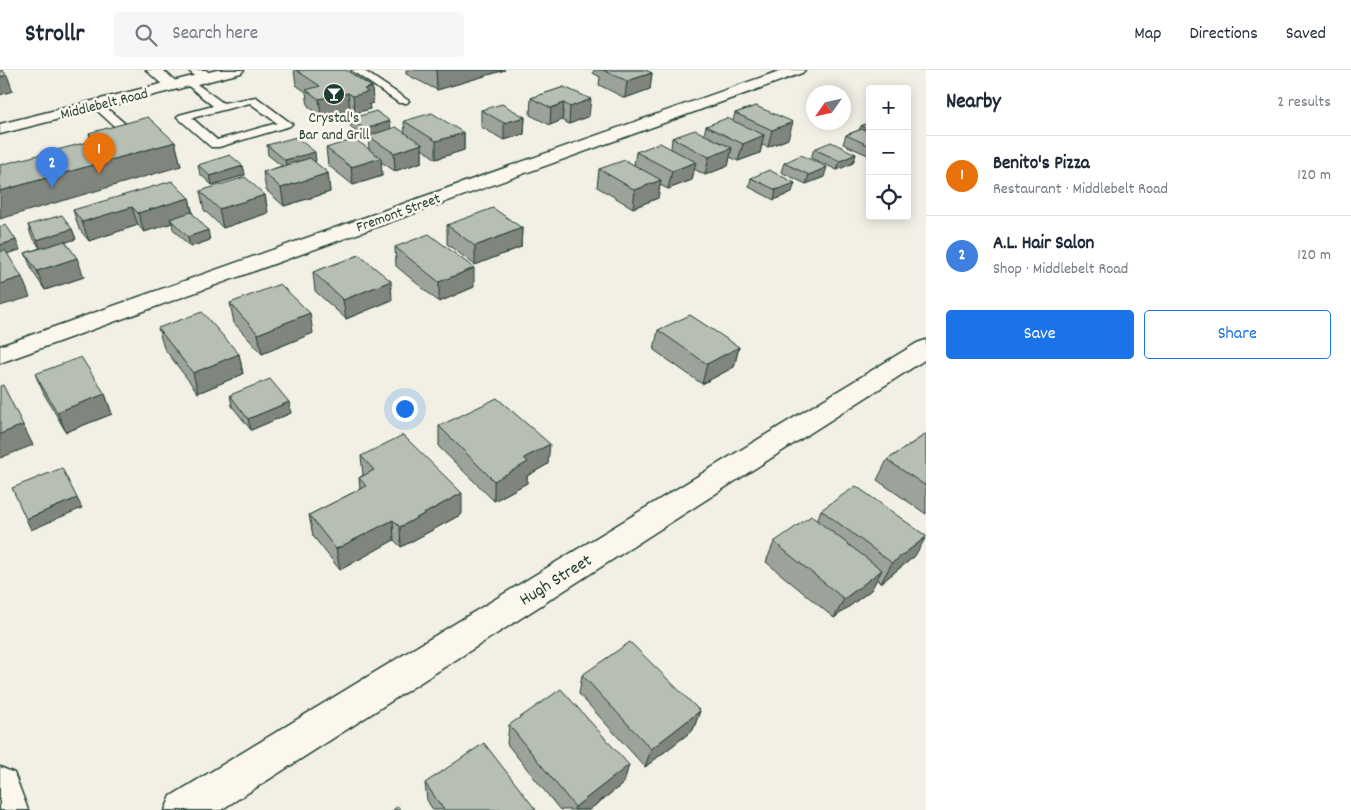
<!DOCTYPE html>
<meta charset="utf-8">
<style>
:root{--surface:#fff;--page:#f6f6f7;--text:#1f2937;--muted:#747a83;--line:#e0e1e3;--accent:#1a73e8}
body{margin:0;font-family:Dekko,sans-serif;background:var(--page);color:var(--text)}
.controls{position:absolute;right:15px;top:15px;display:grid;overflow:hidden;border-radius:5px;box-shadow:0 2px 12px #0003}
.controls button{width:45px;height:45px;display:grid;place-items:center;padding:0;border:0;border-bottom:1px solid var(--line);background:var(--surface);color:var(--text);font:25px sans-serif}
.compass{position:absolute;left:806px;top:15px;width:45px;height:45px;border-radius:50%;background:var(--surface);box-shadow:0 2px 12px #0003;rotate:236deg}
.you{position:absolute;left:404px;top:338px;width:18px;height:18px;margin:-12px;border:4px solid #fff;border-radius:50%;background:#1a73e8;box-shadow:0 0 0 8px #1a73e833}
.badge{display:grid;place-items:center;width:32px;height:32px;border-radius:50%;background:var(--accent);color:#fff;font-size:16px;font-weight:700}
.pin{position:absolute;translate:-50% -41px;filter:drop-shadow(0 1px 2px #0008)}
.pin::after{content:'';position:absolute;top:26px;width:18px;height:15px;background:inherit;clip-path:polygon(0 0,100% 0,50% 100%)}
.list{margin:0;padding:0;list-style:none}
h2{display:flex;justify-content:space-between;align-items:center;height:65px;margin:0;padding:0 20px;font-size:21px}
h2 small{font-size:16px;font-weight:400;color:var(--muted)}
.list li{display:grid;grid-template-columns:32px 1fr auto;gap:15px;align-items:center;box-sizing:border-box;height:80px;padding:0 20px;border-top:1px solid var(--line)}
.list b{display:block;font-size:19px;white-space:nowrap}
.list p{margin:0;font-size:16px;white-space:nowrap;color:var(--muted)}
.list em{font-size:16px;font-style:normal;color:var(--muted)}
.actions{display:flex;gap:10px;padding:15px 20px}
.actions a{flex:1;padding:11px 0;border:1px solid var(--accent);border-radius:5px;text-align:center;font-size:18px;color:var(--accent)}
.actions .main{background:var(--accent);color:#fff}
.icon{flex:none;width:28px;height:28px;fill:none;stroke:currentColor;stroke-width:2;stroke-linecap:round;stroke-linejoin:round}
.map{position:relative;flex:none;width:926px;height:740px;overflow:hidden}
header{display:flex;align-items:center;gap:30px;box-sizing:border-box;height:70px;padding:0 25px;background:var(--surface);border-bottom:1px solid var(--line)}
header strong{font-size:24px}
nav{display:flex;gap:28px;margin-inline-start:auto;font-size:18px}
.search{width:350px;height:45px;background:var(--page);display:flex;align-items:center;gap:12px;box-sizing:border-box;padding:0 18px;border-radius:5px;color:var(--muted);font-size:19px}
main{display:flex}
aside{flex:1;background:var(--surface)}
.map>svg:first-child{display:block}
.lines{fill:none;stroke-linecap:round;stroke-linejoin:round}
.service-casing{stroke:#1f3d34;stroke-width:3}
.minor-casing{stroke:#1f3d34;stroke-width:3}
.secondary-casing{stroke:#1f3d34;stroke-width:3}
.service{fill:#fbf7ec;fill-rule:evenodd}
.minor{fill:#fbf7ec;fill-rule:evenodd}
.secondary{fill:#fbf7ec;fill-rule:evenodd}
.wall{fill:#9da39a;stroke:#1f3d34}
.shaded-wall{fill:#80857d;stroke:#1f3d34}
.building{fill:#b7beb3;stroke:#1f3d34}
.labels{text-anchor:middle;stroke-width:5;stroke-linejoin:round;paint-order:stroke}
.far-street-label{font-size:15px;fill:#1f3d34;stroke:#fbf7ec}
.far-poi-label{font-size:15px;fill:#1f3d34;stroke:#fbf7ec}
.street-label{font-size:18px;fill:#1f3d34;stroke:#fbf7ec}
</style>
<header>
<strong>Strollr</strong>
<div class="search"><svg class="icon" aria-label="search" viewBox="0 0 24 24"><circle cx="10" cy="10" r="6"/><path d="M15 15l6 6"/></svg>Search here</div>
<nav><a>Map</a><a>Directions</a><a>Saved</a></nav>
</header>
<main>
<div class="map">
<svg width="926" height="740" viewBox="0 0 926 740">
<rect width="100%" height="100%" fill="#f2f0e5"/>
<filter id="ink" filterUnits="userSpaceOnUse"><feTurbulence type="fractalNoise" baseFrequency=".02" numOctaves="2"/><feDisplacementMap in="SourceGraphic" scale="10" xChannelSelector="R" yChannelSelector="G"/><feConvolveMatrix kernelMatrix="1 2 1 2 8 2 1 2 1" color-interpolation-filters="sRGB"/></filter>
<g filter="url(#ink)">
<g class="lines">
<g class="service-casing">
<path id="service" d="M351 0H363L409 31 407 33H399Z
M190 9 223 33 256 27 292 54 290 56 219 77H211L177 47 179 45 213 36 186 14V10ZM250 33 277 53 217 70 192 48Z
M97 32 101 33 138 65 140 68 138 71 125 72 123 69 125 66 91 35Z"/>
</g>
<g class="minor-casing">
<path id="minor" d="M146 0H163L181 16 179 19H167Z
M188 0H206L214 8 206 13 200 11Z
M782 0H805L802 3 0 293V276Z
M926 270V289L221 740H165L171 726 917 273Z
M0 697 14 703 28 740H0Z"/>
</g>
<g class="secondary-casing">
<path id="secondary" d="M217 0H244L241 3 0 64V54Z"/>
</g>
<use href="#service" class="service"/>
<use href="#minor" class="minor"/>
<use href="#secondary" class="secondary"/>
</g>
<path class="wall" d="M294 0H346L372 17 373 33 369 34 370 39 355 43 350 40 321 46 308 36 306 22 296 15Z
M406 0H505L437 20 406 4Z
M594 0H645L652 3 650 19 625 28 599 15 600 7 593 3Z
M564 17 589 46 569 54 562 50 550 55 530 45 531 28Z
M756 36 788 69 768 77 762 75 760 83 738 91 730 87 728 96 705 105 694 99 692 110 668 119 660 115 658 128 633 138 597 117 599 99 634 95 636 82 671 79 672 68 704 65 706 56 733 51 735 43Z
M481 40 525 47 524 64 504 70 481 57Z
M350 49 391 59 405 64 404 51 464 63V80L436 89 422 79V92L395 101 381 92 382 106 353 115 328 95 326 78 369 80 368 67 365 68 351 58Z
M870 52V85H868L843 74 846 65 859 60 861 56Z
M89 63 175 72 181 96 91 71Z
M267 75 316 91 314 92 328 103 330 122 284 136 266 120 263 102 282 96 268 85Z
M814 79 856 84 853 93 837 100 811 88Z
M784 93 824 107 806 114 781 102Z
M198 95 243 96 245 105 212 115 200 104Z
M751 108 792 122 774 130 749 117Z
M200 121 265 125 268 143 223 158 204 140Z
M189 128 193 144 210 170 190 177 173 159 172 153 144 162 138 155 89 171 79 159 73 140Z
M28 155 72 159 76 169 65 172 84 207 45 220 33 202 25 183 40 178 31 165Z
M447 155 522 158 521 177 475 195 447 174Z
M395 177 474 217 439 232 396 196Z
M313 202 392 230 346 249 315 221Z
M230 233 313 263 262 284 234 253Z
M158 258 239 284 243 304 198 323 164 278Z
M658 260 739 277 734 297 702 314 654 280Z
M35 304 105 324 112 344 66 362 44 324Z
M230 325 291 343 251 360 232 336Z
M439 356 548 394 527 406V413L494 431 439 377Z
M926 364V444L877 410 887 390Z
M361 386 462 444 401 477 394 470 340 500 313 466 309 445 360 419 359 408 363 405Z
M821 440 915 486 881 513 877 509 871 520 834 548 766 492 774 472 817 451Z
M582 605 700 641 693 660 645 697 579 624Z
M509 655 624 713 589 740H560L507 674Z
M425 713 536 740H433L427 730Z"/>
<path class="shaded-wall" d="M436 0H505L437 20Z
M652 3 650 19 625 28 627 11Z
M7 5 13 21 0 25V7Z
M372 17 373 33 369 34 370 39 355 43 353 26 364 19Z
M348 23 350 40 321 46 319 29Z
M591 29 589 46 569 54 570 37Z
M564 33 562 50 550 55 551 38Z
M525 47 524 64 504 70V53Z
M390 51 391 60 365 68V59Z
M793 52 788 69 768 77 772 60Z
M464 63V80L436 89V71Z
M764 65 760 83 738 91 743 74Z
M175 72 181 96 0 149V121Z
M422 74V92L395 101 394 83Z
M732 78 728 96 705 105 709 87Z
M315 82 316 91 287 100 285 90Z
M856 84 853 93 837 100 840 91Z
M381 88 382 106 353 115 351 97Z
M696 92 692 110 668 119 672 101Z
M243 96 245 105 212 115 210 106Z
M827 97 824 107 806 114 809 105Z
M328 103 330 122 284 136 281 118Z
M661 110 658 128 633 138 635 120Z
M795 113 792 122 774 130 776 120Z
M265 125 268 143 223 158 219 139Z
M189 128 193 146 170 149 172 153 144 162 138 143Z
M132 137 138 155 89 171 82 152Z
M522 158 521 177 475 195V176Z
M72 159 76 169 41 180 37 170Z
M208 160 210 170 190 177 188 167Z
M16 170 20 180 0 186V175Z
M77 188 84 207 45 220 37 201Z
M474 198V217L439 232V212Z
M22 207 30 227 0 236V214Z
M391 211 392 230 346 249 343 230Z
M310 243 313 263 262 284 258 264Z
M739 277 734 297 702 314 707 294Z
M239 284 243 304 198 323 193 303Z
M105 324 112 344 66 362 57 342Z
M289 332 291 343 251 360 248 349Z
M23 355 33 375 0 388V364Z
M550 374 548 394 527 406V413L494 431V411L524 388Z
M462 423V444L401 477 400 457Z
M77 428 82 438 31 460 26 449Z
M393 450 394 470 340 500 336 479Z
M926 467 915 486 881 513 892 493Z
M882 500 871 520 834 548 844 529Z
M700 641 693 660 645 697 651 679Z
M629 695 624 713 589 740H574L575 737Z"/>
<path class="building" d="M0 0H2L7 5 0 7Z
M296 0H346L372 17 364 19 368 22 353 26 348 23 319 29 306 20 320 16Z
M603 0H645L652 3 627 11Z
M564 17 591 29 570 37 564 33 551 38 531 28Z
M502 34 525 47 504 53 481 40Z
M756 36 793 52 772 60 735 43Z
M376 41 390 51 365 59 350 49Z
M432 43 464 63 436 71 404 51Z
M148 47 175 72 0 121V95L95 70 89 63Z
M727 48 764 65 743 74 706 56Z
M870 52V60L861 56Z
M396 57 422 74 394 83 368 66Z
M862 59 870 62V76L846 65Z
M695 60 732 78 709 87 672 68Z
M296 67 315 82 285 90 267 75Z
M355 69 381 88 351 97 326 78Z
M831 72 856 84 840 91 814 79Z
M660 73 696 92 672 101 636 82Z
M230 85 243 96 210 106 198 95Z
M801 85 827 97 809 105 784 93Z
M310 88 328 103 281 118 263 102Z
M625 90 661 110 635 120 599 99Z
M769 100 795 113 776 120 751 108Z
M245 107 265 125 219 139 200 121Z
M172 111 189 128 138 143 132 137 82 152 73 140Z
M493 138 522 158 475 176 447 155Z
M191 142 208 160 188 167 170 149Z
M62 145 72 159 37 170 28 155Z
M6 155 16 170 0 175V157Z
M429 164 474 198 439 212 395 177Z
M65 171 77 188 37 201 25 183Z
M5 180 22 207 0 214V182Z
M359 185 391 211 343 230 313 202Z
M280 214 310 243 258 264 230 233Z
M202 242 239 284 193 303 158 258Z
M690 245 739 277 707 294 658 260Z
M81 287 105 324 57 342 35 304Z
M270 309 289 332 248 349 230 325Z
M3 315 23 355 0 364V316Z
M497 328 550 374 524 388 528 392 494 411 439 356Z
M926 364V416L887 390Z
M403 365 462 423 400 457 393 450 336 479 309 445 366 416 359 408 374 400 361 386Z
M62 398 77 428 26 449 12 418Z
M856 416 926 466V467L892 493 821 440Z
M811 446 882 500 844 529 774 472Z
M630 572 700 641 651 679 582 605Z
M561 619 629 695 575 737 509 655Z
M484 673 536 740H444L425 713Z
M398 736 400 740H393Z"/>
</g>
<defs>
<g id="bar-disc" transform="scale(1.125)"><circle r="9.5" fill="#1f3d34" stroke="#fbf7ec"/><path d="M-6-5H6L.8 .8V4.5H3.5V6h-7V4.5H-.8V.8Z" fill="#fff"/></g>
</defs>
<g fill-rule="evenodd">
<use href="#bar-disc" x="334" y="24"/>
</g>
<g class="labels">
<g class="far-street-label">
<text transform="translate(104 33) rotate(-14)" y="5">Middlebelt Road</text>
<text transform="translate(398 142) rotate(-20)" y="5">Fremont Street</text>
</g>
<g class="far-poi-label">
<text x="334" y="52">Crystal's<tspan x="334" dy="17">Bar and Grill</tspan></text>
</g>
<g class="street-label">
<text transform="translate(555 509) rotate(-32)" y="6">Hugh Street</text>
</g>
</g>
</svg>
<div class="controls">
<button>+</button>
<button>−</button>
<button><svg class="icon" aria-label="locate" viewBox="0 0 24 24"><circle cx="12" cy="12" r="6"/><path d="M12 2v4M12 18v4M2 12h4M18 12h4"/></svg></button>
</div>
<svg class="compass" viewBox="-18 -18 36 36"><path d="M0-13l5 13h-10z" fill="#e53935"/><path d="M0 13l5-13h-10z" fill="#747a83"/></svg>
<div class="you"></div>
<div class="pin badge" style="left:99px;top:104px;background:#e8710a">1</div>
<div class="pin badge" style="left:52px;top:118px;background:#3f7fe0">2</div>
</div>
<aside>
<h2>Nearby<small>2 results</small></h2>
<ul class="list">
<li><span class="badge" style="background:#e8710a">1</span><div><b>Benito's Pizza</b><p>Restaurant · Middlebelt Road</p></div><em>120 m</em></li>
<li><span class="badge" style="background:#3f7fe0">2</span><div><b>A.L. Hair Salon</b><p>Shop · Middlebelt Road</p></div><em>120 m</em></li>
</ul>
<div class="actions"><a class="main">Save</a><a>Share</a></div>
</aside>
</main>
